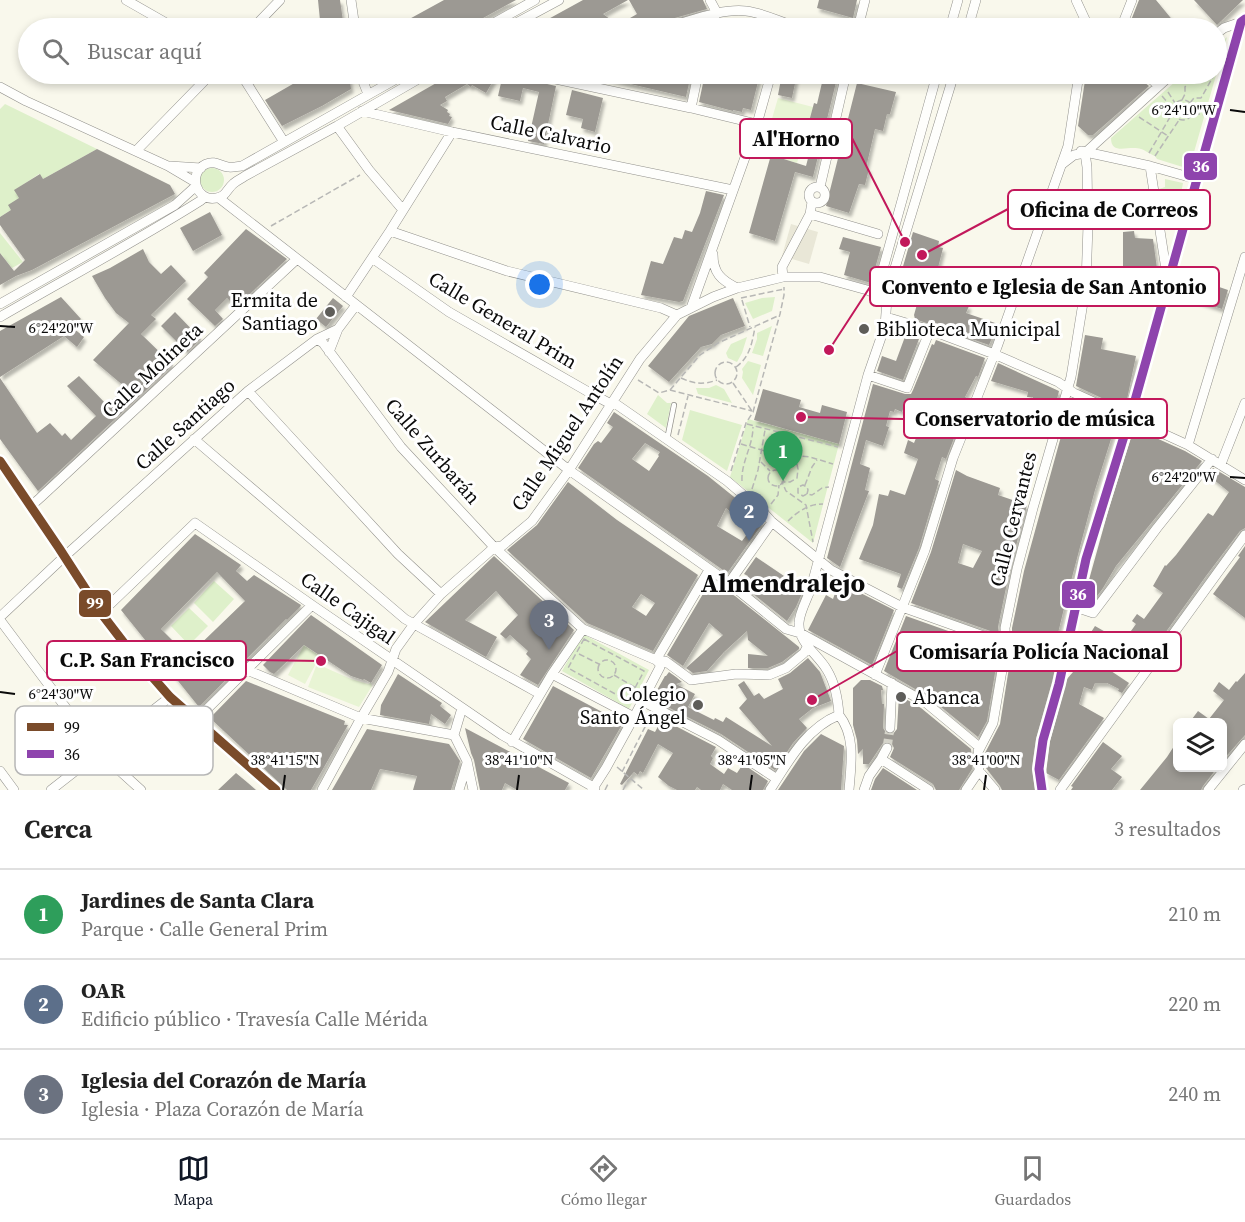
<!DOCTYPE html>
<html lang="es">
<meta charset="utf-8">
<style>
:root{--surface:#fff;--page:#f2f2f2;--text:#222;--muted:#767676;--line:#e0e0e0;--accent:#111827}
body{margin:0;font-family:"Source Serif 4",serif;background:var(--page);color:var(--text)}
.controls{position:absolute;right:18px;bottom:18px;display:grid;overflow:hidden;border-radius:9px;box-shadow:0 3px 9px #0003}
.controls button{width:54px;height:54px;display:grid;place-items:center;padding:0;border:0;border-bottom:2px solid var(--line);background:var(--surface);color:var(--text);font:30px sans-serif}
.you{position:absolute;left:540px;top:285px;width:21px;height:21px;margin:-15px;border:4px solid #fff;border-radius:50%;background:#1a73e8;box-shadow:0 0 0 9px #1a73e833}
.badge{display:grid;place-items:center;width:39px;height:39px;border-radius:50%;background:var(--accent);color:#fff;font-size:20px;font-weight:700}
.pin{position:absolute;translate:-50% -50px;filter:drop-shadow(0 2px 3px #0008)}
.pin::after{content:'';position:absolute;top:32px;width:21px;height:18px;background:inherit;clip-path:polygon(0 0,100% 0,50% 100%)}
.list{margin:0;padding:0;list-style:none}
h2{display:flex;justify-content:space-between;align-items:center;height:78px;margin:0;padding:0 24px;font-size:26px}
h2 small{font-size:20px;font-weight:400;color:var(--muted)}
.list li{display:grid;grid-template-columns:39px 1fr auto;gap:18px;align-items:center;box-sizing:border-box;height:90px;padding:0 24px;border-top:2px solid var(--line)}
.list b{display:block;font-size:22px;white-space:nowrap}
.list p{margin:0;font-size:20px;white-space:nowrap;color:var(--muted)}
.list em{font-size:20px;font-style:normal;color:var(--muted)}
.icon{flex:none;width:33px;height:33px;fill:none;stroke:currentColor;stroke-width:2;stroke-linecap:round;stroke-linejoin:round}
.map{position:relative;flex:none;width:1245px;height:790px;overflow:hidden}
.search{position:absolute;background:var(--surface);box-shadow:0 3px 9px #0003;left:18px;right:18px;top:18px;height:66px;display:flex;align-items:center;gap:15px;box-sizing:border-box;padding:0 21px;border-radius:33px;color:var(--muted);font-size:22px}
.sheet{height:348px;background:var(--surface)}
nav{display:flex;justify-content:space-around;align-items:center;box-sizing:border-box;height:84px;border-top:2px solid var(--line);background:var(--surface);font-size:16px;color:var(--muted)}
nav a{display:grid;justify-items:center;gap:3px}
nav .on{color:var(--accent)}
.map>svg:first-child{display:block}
.green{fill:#def0ca}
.pitch{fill:#e8f4d4}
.plaza{fill:#e9e7d7}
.building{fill:#9c9993;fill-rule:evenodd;filter:url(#shadow)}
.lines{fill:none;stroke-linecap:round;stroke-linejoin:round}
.street-tunnel{stroke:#d5d4ca;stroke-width:9;stroke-dasharray:9 4.5;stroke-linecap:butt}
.lane-casing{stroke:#92918c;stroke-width:6}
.street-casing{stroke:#92918c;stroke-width:10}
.path{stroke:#b7b7b5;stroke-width:1.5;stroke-dasharray:6 3;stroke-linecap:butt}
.lane{stroke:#fefefc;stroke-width:4.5}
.street{stroke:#fefefc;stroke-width:9}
.bus-1-casing{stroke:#fff;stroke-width:14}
.bus-2-casing{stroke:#fff;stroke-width:14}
.bus-1{stroke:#7a4b2a;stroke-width:9}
.bus-2{stroke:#8e44ad;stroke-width:9}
.ticks{fill:none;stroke:#0a0a0a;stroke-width:2}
.poi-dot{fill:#5e5d59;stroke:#fff;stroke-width:2}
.labels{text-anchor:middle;stroke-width:6;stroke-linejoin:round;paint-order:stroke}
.street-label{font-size:20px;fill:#0a0a0a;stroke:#fff}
.poi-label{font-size:20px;fill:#0a0a0a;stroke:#fff;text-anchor:end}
.district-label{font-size:26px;font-weight:bold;fill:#0a0a0a;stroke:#fff}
.key{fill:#fff;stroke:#b6b6b6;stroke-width:1.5}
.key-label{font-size:16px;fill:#0a0a0a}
.ticks-label{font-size:15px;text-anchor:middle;fill:#0a0a0a;stroke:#fff;stroke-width:6;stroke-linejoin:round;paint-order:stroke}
.leader{fill:none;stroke:#c2185b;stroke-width:2}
.callout-dot{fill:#c2185b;stroke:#fff;stroke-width:2}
.callout{fill:#fff;stroke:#c2185b;stroke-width:2}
.callout-label{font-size:21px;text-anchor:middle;font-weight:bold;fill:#0a0a0a}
.line-badge{stroke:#fff;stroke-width:2}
.badge-label{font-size:16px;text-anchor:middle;font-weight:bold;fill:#fff}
</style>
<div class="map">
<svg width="1245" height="790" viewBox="0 0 1245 790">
<defs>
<filter id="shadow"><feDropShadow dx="2.5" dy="4" stdDeviation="1.5" flood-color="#0004"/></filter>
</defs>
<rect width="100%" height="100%" fill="#f9f8ec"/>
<path class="green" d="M1227 37 1190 166 1186 168 1157 159 1155 156C1150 154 1145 150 1141 149 1129 145 1111 156 1111 138L1184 74H1216L1217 46Z
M5 104 97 149 43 179 39 174 15 190 19 198 11 210 0 217V109Z
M200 180a12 12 0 1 1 24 0a12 12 0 1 1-24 0Z
M1165 179 1183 183 1179 204H1176V201H1171L1170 202H1161L1159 189 1165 187Z
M0 233 23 262 12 268 0 253Z
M775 297 772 311 753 319 745 303 762 298Z
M772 326 763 356 752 353 757 339V333Z
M747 337 742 353 737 362 728 358 726 353 731 344Z
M748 361 761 365 753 395 742 378 743 372 742 369Z
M716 385 724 389 732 403 698 394 696 388H709Z
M658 395 667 403H671L666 428 647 414Z
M690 410 742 425 727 471 682 440Z
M748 419 839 444 813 543 730 477Z
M214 581 234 599 213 622 194 603Z
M189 608 208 626 189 645 171 626Z
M583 634 649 670 629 709 562 671Z"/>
<path class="pitch" d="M778 98 813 107 797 163 762 153Z
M304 645 320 656 305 684 288 675Z
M317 664 351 679 368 684 371 683 372 686 359 707 308 687Z"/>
<path class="plaza" d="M791 224 818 232 809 264 782 256Z"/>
<path class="building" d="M318 0H340L344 28H305L320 20Z
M444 0H516L465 28H393Z
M583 0H628L603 14 618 25 637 14 629 0H703L707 9 639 28H532Z
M819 0H857L853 18 817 8Z
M1139 0H1156L1179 28H1155L1150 23 1146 28H1128Z
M1194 0H1243L1217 25Z
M720 20 744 25 743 28H714Z
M293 74H349L351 89 322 106 282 126 265 100 298 81Z
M452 74H497L486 93 472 85 471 87 467 84 445 97 447 101 440 105 448 110 447 112 450 114 449 116 452 117 448 124 389 110Z
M503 74 556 86 544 144 528 141 539 92 523 88 520 101 498 96Z
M597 74H691L686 97 596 76Z
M705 74H760L751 110 743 108 742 112 733 110V111L699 102Z
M782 74H797L792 98 778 95Z
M824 74H838L813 177 795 172 775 241 749 233 771 155 806 166 812 143 804 140 814 103 817 104Z
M1086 74H1138L1140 79 1149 86 1093 135H1088L1078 126Z
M857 83 896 92 890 114H887L883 131 875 129 866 168 869 169 865 185 859 184 849 213 826 206Z
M572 90 603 98 595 132 581 128 583 119 566 115Z
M97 149 170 185 175 194 32 270 16 276 0 285V253L14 271 25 260 0 225V217L11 210 8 205 19 198 14 190 40 174 43 179Z
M706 191 724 195 683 301 679 302 641 295 651 261 663 264 674 237 682 239 685 230 692 232 700 213Z
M210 212 222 235 193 251 180 228Z
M246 229 287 259 236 307 227 298 215 310 223 319 215 326 187 299 208 277 204 273Z
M1134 231 1135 238 1153 239 1158 276 1123 274V232Z
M913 232 939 241 938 247 943 248 935 280 948 286 944 297 969 306 966 313 998 324 989 345 915 319 914 315 921 290 897 287Z
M843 237 881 247 871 283 844 275 850 252 839 249Z
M143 249 149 262 161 274 171 265 186 281 151 315 156 319 141 334 173 365 38 491 0 439V378L37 433 50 423 62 436 65 433 71 440 96 416 67 386 79 376 107 405 125 387 93 360 129 323 116 313 105 298 92 276 110 268Z
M1178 273 1228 290 1222 309 1172 293Z
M61 297 81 319 72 327 84 337 77 347 64 336 0 377V331Z
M333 298 343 306 326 327 316 319Z
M733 298 745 326 721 335 712 344 701 347 669 382 648 366 689 316Z
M175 312 201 339 187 352 161 326Z
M906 334 919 339 903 380 877 371 882 356 896 361Z
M1085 335 1103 338 1101 349 1136 356 1125 409 1076 386Z
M936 340 985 358 978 377 976 376 965 397 969 399 946 459 942 457 935 479 939 481 919 548 902 589 897 587 901 574 859 559 873 525 879 494 888 496 890 490 905 495 918 459 904 453 908 440 914 443 928 409 906 400 902 412 895 409 894 412 890 411 886 426 889 427 883 446 866 440 860 464 870 468 865 490 869 491 840 567 827 558 873 384 905 394H911L913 390 932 344 934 345Z
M998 363 1059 391 1053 415 1037 410 1039 401 1032 400 1033 397H1027L1028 392 991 381Z
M763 389 801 400 799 407 820 413 822 405 847 412 839 444 754 420Z
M1071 400 1117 420 1095 490 1065 604 1055 646 1012 635V628L1024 571Z
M614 412 708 476 754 513 752 514 763 523 728 572 724 569 723 570 578 468 594 444 598 441 601 443 613 427 607 423ZM645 443 660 452 658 455 659 456 649 471 632 459ZM726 508 751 529 742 541 717 526Z
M1134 428 1185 451 1202 461 1116 566 1103 588 1092 603 1084 600 1087 587 1109 508Z
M1213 468 1245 487V528L1240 531 1206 576 1140 668 1107 651 1102 665 1129 683 1122 693 1118 691 1119 689 1107 683H1095L1092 690 1084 687 1079 704 1104 718 1059 780 1046 773 1050 741 1067 679 1073 672 1086 640 1095 626 1123 642 1136 624 1132 621 1137 614 1144 619 1163 593 1153 586 1165 565 1166 566 1176 555 1208 513 1213 516 1229 492 1208 475Z
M956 470 967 476 1000 488 998 495 1027 505 1010 568 998 627 999 634 911 603 931 552ZM963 544 982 551 973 568 958 563Z
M568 482 617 520 698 575 653 651 587 623 507 550 537 525ZM641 594 655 603 646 616 632 607Z
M195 534 241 565 236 571 247 581 254 575 301 605 300 607 287 620 286 619 199 707 121 610ZM217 572 245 601 188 656 161 629Z
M1245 546V618L1213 594 1240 557 1238 556Z
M494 556 574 630 538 685 520 675 531 659 526 654 528 651 510 635 506 639 500 634 518 615 496 591 465 620 497 637 486 657 425 622Z
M756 557 784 576 783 577 803 591 796 607 787 621 742 585 748 576 744 574Z
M710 582 735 596 799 647V649L782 662 768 668H748V654L768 656 748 640 747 631 724 652 707 671 693 673 686 668 723 635 709 623 683 666 667 655Z
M839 582 894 610 872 665 808 630 826 595 833 599Z
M311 615 382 665 371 683 364 679 363 680 351 676 304 645 274 674 270 672 263 665Z
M906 616 999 649 987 721 978 737 929 697 884 671Z
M1012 649 1057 660 1052 682 1036 739 1032 768 1035 790H1002L1000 786 986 768 985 753 1000 724Z
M808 658 820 672 831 701 813 708 799 719 807 728 793 743 775 770 721 734 652 699 665 676H666L669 672 676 677 675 678 676 677 682 682 676 684 695 694 688 707 714 720 715 718 723 722 726 717 772 746 739 708 747 699 738 685 744 681 754 696 759 693 764 699 783 689 778 679 790 673Z
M1245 673V735L1222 761V723H1189L1198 711 1209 719 1224 700 1213 691 1219 682 1229 690 1236 681 1237 682Z
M398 674 442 703 440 706 451 715 445 724 431 714 429 724 380 715 381 705Z
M861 680H870L882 686 883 690H881L882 704H884L883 728 887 734H893L897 729 899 695 921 708 971 749 972 769 959 790H936L933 784 890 757 894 748 892 744 890 742 883 743 869 764H863V749L858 754 857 740 853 725V688Z
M246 681 345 721 344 725H348L311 790H287L210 718Z
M553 686 623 723 591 778 523 739Z
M662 719 716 747 711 756 713 758 710 764 724 774 728 768 737 773 743 764 768 781 763 790H732L723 784 720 790H701L697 787 695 790H677L669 786 658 777 673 753 658 744 643 773 640 771 638 775 634 772 622 785 620 784 648 729 655 732Z
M465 728 569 783 565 790H517L505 783 502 790H480L474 760 471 753Z
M367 729 449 744 460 761 451 790H413L417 776 380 769 371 790H332Z
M821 734 844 746 841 790H778L804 751Z
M1178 740V768H1217L1203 786 1201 790H1140L1167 757Z
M1103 742 1122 756 1111 769 1122 777 1112 790H1071L1073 787 1071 786Z
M883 768 917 790H871L875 779Z
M236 773 248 783 256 790H218Z"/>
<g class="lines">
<path class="street-tunnel" d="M887 748 890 728"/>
<g class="lane-casing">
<path id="lane" d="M667 440 674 405"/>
</g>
<g class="street-casing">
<path id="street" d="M126 0 175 28
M351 0 355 28
M710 0 717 13
M1076 0 1088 26 1091 28
M253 28 280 0
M485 28 535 0
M507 28 559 0
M664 28C688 22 721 8 746 11 764 13 782 23 800 28
M706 28 717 13
M858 28 865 0
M950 28 958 0
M968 28 976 0
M1121 28 1132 0
M1216 34 1224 28 1241 22
M241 74 284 142
M361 74 362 79 368 94
M405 74 242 166C238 166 232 168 228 167 220 166 215 160 206 164 187 173 196 202 216 198 226 197 227 189 233 184 236 181 241 179 245 176L337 126 427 74
M532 74 691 108 757 124
M1145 74 1158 85
M0 87 26 101 168 166 195 182
M691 108 698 74
M362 111 452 132 733 190
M337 126 369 170 403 210
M136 151 211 74
M1081 151 1150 166 1196 179
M1061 165 1074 155 1085 153 1172 74
M170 166 201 168
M1150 166 1167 276
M809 195a8 8 0 1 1 16 0a8 8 0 1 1-16 0Z
M820 187 846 74
M219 198 569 470 729 583 786 629 800 633 925 702 978 746 979 771 995 790
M810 214 878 234
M390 231 507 271 661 308 677 315
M713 254C713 273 721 280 737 288
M372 258 449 312 592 394 609 403 613 402 727 481 762 511 772 522 831 570 902 607 1006 644 1011 642 1064 655
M783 277 782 267 810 214 812 202
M876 294 937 74
M346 297 390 231 452 132
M0 304 175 205 196 186
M691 308 757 124 771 74
M0 317C67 278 135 242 200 201L205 197
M886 317 930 330 994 354 1058 382 1074 393 1188 445 1245 480
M317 339 323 343 401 447 494 547 583 629
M329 352 338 329 356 305
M868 375 907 388 930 330
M248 391 398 554 441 594
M194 439 405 619 540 694
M1188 445 1245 257
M0 461 59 548 101 613 134 656 170 697 276 790
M1221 464 1245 403
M31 506 40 498 297 259
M709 570 656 660 665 661 691 680 736 674 769 675 786 668 804 653 807 647
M729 583 772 522
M1075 607 1093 613 1157 528 1212 459
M101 613 195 523 312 605 502 735 595 788
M0 617 65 556 248 391 317 339 338 329
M0 620 99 752 141 790
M247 670 361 718 454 735
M875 675 925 550 953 458 997 347 1068 146 1079 74
M642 701 718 740 777 779
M462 708 454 735 467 761 473 790
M839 715C838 700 835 683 827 670 818 654 798 643 799 623 799 613 808 597 811 588L868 375 885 326 887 299 891 281 954 74
M839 715C856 736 851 765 849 790
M196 720 312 605
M890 728 892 683
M512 742 552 674 583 629 656 660 660 664V667L634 717 552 674
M979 750 993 723 1006 647 1005 628 1017 569 1033 508 1071 377 1086 284 1088 225 1087 167 1085 153
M881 759 929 790
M0 771 14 790
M51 790 170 697
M322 790 361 718 388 672 396 649 414 624 441 594 489 552 494 547 502 546 532 521 569 470 640 359 677 315 713 297 737 288 783 277H820L867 290 887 299
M459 790 467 763
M592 790 606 768 634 717
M770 790C788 762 806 728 839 715
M864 790 869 776 881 759 887 748
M966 790 979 771
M1042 790 1039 769 1043 740 1059 684 1086 559 1134 404 1241 22 1245 19
M1060 790 1245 535
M1208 790 1245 744
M1243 790 1245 789"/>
</g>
<path class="path" d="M1216 55 1221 48
M1168 92 1175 103
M1162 96 1173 109
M1182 100 1185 94V87L1193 74
M1173 110a10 10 0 1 1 20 0a10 10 0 1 1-20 0Z
M1190 103 1194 98H1201L1213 77 1211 74
M1194 113 1204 115
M1139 117 1168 136
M1149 153 1173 112
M1155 156 1179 120
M271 226 360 175
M741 298 784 289
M742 300 750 327
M715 373a11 11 0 1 1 22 0a11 11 0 1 1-22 0Z
M736 367C750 357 752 343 755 327
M681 378C694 384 703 385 717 380
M638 380 659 393 670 390 752 411
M733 383 752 411
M670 390 700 355 718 343 780 315
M747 424 838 447
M678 435 688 396
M741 444 772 453 810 457 833 464
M795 455 798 469 797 478 790 482H782L786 491 806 505 813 542
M761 462 770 471
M768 478a8 8 0 1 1 16 0a8 8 0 1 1-16 0Z
M731 471 746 423 753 412 780 314 784 295V287
M742 481C741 462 753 446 753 427
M805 485 812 467 817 460
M752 489 758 470 765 430
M807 494 808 490 807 487 803 485 798 487V493L803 496 807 494 812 495 822 488 829 487
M771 504 778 495 779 485
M788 521C798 511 809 504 823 504
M584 639 644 671 628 701 568 668Z
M579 654 599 664
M598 669a9 9 0 1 1 18 0a9 9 0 1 1-18 0Z
M614 675 638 689
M617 767 644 790
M622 772 647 723 643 721
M605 790 609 782
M623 790 629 779"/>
<use href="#lane" class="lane"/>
<use href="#street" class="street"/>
<g class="bus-1-casing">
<path id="bus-1" d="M0 461 59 548 101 613 134 656 170 697 276 790"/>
</g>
<g class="bus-2-casing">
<path id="bus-2" d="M1042 790 1039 769 1043 740 1059 684 1086 559 1134 404 1241 22 1245 19"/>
</g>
<use href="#bus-1" class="bus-1"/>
<use href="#bus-2" class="bus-2"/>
</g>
<path class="ticks" d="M1230 110 1245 112M0 326 15 327M1230 477 1245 478M0 692 15 694M283 790 285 775M517 790 519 775M750 790 752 775M984 790 986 775"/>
<g class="poi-dot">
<circle cx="330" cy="312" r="6"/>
<circle cx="864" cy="329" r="6"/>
<circle cx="901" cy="697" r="6"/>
<circle cx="698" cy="705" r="6"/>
</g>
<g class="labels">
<g class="street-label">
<text transform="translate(551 134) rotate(12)" y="7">Calle Calvario</text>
<text transform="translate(503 320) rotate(31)" y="7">Calle General Prim</text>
<text transform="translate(152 370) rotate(-43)" y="7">Calle Molineta</text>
<text transform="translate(185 424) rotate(-42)" y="7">Calle Santiago</text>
<text transform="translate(567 433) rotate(-56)" y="7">Calle Miguel Antolín</text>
<text transform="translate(433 451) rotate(49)" y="7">Calle Zurbarán</text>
<text transform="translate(1013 519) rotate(-76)" y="7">Calle Cervantes</text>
<text transform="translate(348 608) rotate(35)" y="7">Calle Cajigal</text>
</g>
<g class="poi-label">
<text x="318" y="307">Ermita de<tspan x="318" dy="23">Santiago</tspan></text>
<text x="876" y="336" text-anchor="start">Biblioteca Municipal</text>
<text x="686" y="701">Colegio<tspan x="686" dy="23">Santo Ángel</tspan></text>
<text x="913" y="704" text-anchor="start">Abanca</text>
</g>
<g class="district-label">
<text x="783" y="592">Almendralejo</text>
</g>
</g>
<rect x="15" y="706" width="198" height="69" rx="9" class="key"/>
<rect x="27" y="723" width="27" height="8" fill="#7a4b2a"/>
<rect x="27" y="750" width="27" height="8" fill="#8e44ad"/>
<g class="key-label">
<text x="64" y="733">99</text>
<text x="64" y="760">36</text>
</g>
<g class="ticks-label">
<text x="1184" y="115">6°24'10"W</text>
<text x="61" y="333">6°24'20"W</text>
<text x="1184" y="482">6°24'20"W</text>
<text x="61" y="699">6°24'30"W</text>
<text x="285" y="765">38°41'15"N</text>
<text x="519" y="765">38°41'10"N</text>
<text x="752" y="765">38°41'05"N</text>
<text x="986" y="765">38°41'00"N</text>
</g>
<path class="leader" d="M905 242L852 138M922 255L1008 209M829 350L870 287M801 417L904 419M812 700L897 651M321 661L246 660"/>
<g class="callout-dot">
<circle cx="905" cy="242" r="6"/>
<circle cx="922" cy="255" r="6"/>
<circle cx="829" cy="350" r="6"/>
<circle cx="801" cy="417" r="6"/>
<circle cx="812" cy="700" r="6"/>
<circle cx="321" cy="661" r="6"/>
</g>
<g class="callout">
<rect x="740" y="119" width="112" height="39" rx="6"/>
<rect x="1008" y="190" width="202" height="39" rx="6"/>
<rect x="870" y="267" width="349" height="39" rx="6"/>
<rect x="904" y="399" width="263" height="39" rx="6"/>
<rect x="897" y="632" width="284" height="39" rx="6"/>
<rect x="47" y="641" width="199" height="39" rx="6"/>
</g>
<g class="callout-label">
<text x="796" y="146">Al'Horno</text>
<text x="1109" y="217">Oficina de Correos</text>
<text x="1044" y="294">Convento e Iglesia de San Antonio</text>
<text x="1035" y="426">Conservatorio de música</text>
<text x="1039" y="659">Comisaría Policía Nacional</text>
<text x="147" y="667">C.P. San Francisco</text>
</g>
<g class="line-badge">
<rect x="1183" y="152" width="35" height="29" rx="6" fill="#8e44ad"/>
<rect x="1061" y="580" width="35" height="29" rx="6" fill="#8e44ad"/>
<rect x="78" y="589" width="34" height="29" rx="6" fill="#7a4b2a"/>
</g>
<g class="badge-label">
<text x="1201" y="172">36</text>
<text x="1078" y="600">36</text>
<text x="95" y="609">99</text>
</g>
</svg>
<div class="controls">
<button><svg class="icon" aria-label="layers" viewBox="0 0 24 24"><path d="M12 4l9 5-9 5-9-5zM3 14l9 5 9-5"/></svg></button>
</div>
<div class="you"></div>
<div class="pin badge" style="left:783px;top:481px;background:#2e9e5b">1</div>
<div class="pin badge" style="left:749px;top:541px;background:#5c6f8a">2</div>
<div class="pin badge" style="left:549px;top:650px;background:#6b7280">3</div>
<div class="search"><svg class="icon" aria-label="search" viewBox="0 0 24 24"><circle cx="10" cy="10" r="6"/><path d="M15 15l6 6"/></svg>Buscar aquí</div>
</div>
<section class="sheet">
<h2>Cerca<small>3 resultados</small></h2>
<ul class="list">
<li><span class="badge" style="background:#2e9e5b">1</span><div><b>Jardines de Santa Clara</b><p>Parque · Calle General Prim</p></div><em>210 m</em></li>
<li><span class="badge" style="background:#5c6f8a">2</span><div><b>OAR</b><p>Edificio público · Travesía Calle Mérida</p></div><em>220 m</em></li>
<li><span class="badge" style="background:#6b7280">3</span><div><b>Iglesia del Corazón de María</b><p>Iglesia · Plaza Corazón de María</p></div><em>240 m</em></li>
</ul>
</section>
<nav>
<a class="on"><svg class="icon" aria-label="map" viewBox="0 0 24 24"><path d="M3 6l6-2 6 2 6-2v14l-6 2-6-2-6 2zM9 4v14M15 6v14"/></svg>Mapa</a>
<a><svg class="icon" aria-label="directions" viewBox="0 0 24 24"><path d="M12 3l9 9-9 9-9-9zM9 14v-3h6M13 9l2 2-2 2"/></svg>Cómo llegar</a>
<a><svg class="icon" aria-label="saved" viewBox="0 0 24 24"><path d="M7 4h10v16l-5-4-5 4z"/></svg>Guardados</a>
</nav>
